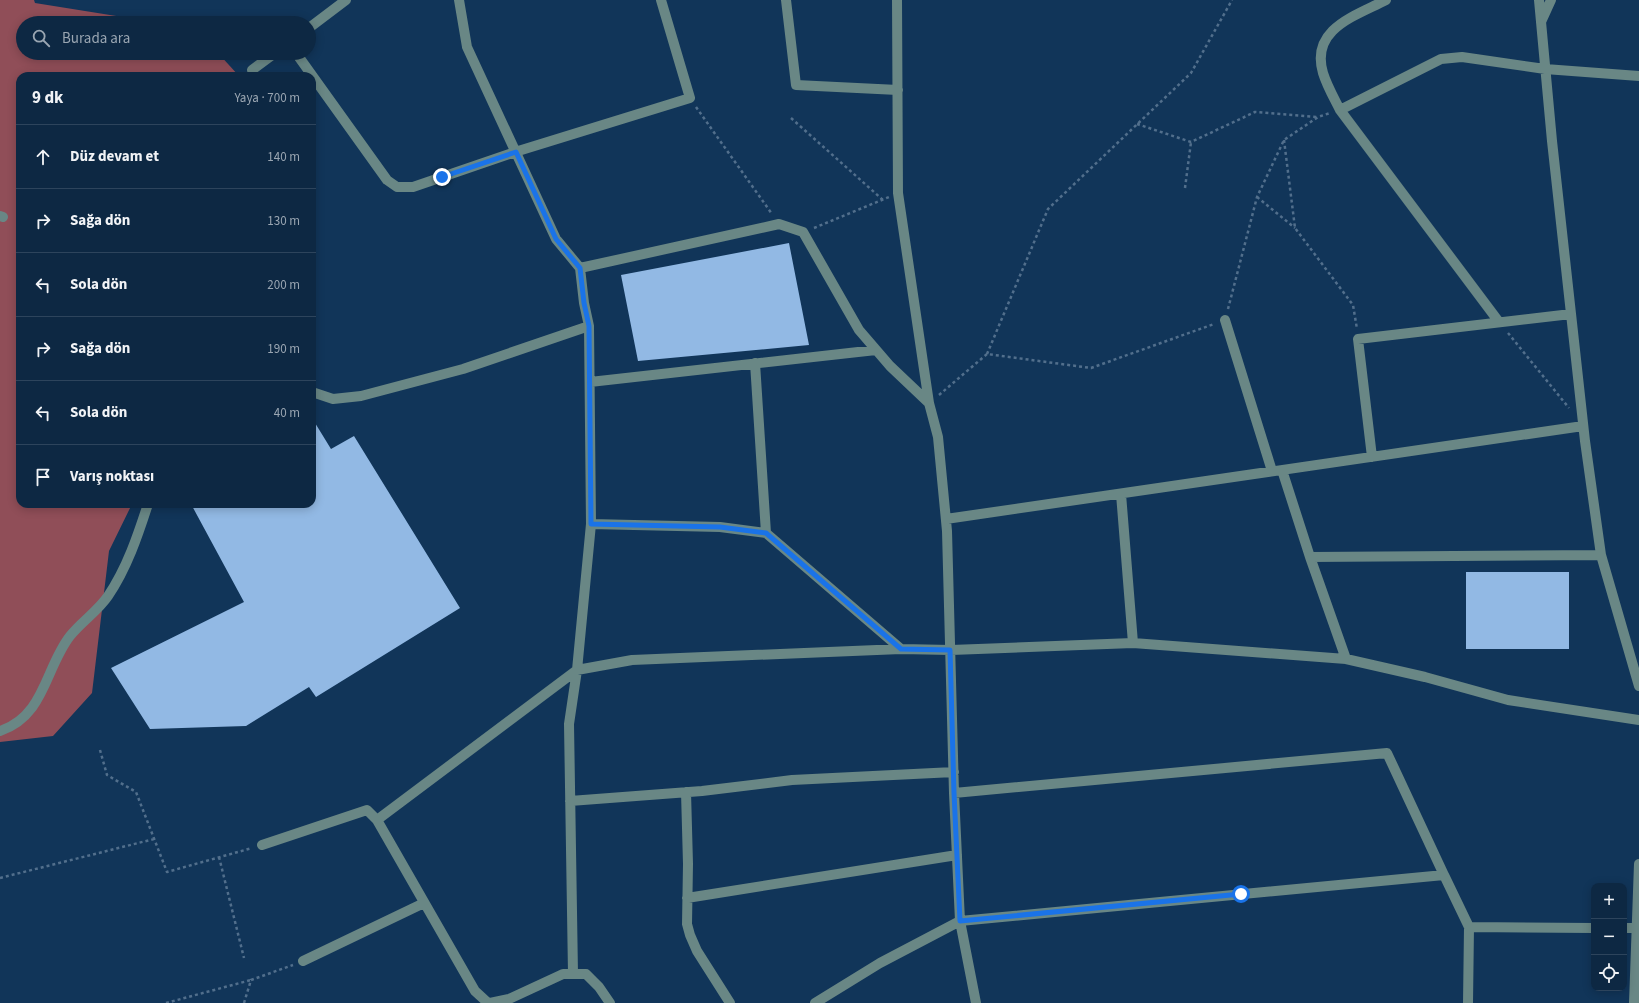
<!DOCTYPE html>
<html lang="tr">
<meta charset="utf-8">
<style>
:root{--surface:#0d2843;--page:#16304a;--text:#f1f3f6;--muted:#9aa6b2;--line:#2d445c}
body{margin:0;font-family:"Source Sans 3",sans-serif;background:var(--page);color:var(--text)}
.controls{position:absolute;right:12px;bottom:12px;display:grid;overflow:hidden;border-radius:8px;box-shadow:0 2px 10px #0003}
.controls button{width:36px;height:36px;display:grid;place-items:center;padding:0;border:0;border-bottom:1px solid var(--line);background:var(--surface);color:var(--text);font:20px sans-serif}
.stop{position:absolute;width:12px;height:12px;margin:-9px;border:3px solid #1a73e8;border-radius:50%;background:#fff}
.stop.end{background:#1a73e8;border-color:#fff;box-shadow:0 1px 4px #0008}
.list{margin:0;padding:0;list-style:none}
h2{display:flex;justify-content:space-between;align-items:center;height:52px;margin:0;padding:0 16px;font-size:17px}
h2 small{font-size:13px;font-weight:400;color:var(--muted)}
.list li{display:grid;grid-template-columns:26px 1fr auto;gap:12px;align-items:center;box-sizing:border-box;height:64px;padding:0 16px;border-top:1px solid var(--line)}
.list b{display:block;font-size:15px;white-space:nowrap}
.list em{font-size:13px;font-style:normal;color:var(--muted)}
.icon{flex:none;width:22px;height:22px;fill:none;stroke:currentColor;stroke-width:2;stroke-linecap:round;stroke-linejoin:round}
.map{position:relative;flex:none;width:1639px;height:1003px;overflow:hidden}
.search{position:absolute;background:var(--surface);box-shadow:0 2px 10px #0003;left:16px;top:16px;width:300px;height:44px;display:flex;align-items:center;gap:10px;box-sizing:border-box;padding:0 14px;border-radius:22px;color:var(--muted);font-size:15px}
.panel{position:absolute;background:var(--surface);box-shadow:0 2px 10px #0003;left:16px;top:72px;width:300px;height:436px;border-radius:12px}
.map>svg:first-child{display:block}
.forest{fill:#904e58}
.building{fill:#92b9e4}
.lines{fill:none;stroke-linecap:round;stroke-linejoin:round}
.path{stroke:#526f8c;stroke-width:2.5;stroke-dasharray:3 3;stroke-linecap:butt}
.minor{stroke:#698785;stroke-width:10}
.route{stroke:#1a73e8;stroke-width:5}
</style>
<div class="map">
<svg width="1639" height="1003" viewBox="0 0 1639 1003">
<rect width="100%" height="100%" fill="#113559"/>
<path class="forest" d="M0 0H34L35 3 160 23H23V53H218L239 76H20V504H132L109 551 92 693 53 736 0 742Z"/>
<path class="building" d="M789 243 809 345 638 361 621 275Z
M312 418 331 449 354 436 460 608 316 697 309 687 246 726 150 729 111 668 244 602 191 504H312Z
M1466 572H1569V649H1466Z"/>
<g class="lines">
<path class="path" d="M696 107 772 214
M791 118 883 200
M1137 124 1191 142 1255 112 1317 117
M1284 140 1295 228 1353 305 1357 329
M1185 188 1191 142
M1257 197 1295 228
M814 228 889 197
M1228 309 1257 197 1284 140 1318 117 1330 113
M1508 333 1569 408
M987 354 1048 209 1191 73 1232 0
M939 395 987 354 1091 368 1214 324
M100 750 107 775 136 792 167 872 252 848
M219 857 244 958
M0 878 154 839
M166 1003 251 980
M244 1003 251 980 293 965"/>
<path class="minor" d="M786 0 796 85 898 90
M897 0 898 193 929 403
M1386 0C1355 16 1310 29 1323 73 1327 86 1334 98 1340 110L1499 322
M1539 0 1552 141 1585 441 1601 555 1639 686
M1541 22 1551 0
M309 28 346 0
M296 53 387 180 397 187H413L515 152 690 98 661 0
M252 70 275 53
M1340 110 1441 59 1462 57 1545 69 1639 76
M0 216 3 217
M580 268 779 224 803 232 859 330 890 366 929 403 938 437 947 531 954 793 960 921 976 1003
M1225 320 1272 471
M755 363 766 533
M590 382 876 350
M312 392 333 399 361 396 463 369 589 326 584 303 580 268 556 239 467 47 459 0
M1372 457 1358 339 1571 314
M1282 470 1310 557 1346 659
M1121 494 1133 643
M946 519 1583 426
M591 524 720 527 766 533 901 649
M1310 557 1601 555
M0 731C45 716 45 668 70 636 82 621 98 611 108 596 127 568 138 535 148 504
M686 792 688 864 687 924 690 935 697 951 730 1003
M570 801 702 791 792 780 954 772
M377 820 577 670 591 524 589 326
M262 845 367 810 377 820 475 991 488 1003
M1444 875 1469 927 1468 1003
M687 898 957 855
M1469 927 1594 928
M1624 928H1639
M303 961 424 903
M573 974 569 724 577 670 632 660 901 649 951 650 1133 643 1346 659 1425 677 1508 700 1639 720
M490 1003 509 999 563 974H586L599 987 610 1003
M815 1003 880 963 960 921 1444 875 1387 753 954 793
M1634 1003 1639 864"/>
</g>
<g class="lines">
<path class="route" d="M442 177 516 152 556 239 580 268 584 303 589 326 591 524 720 527 766 533 901 649 950 650 954 793 960 921 1241 894"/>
</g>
</svg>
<div class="controls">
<button>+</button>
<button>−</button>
<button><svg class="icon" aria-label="locate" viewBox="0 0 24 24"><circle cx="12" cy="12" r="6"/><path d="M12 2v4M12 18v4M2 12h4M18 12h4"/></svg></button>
</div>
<div class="stop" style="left:1241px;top:894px"></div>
<div class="stop end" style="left:442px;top:177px"></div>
<div class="search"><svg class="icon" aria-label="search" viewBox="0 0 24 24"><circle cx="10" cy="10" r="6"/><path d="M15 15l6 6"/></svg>Burada ara</div>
<section class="panel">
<h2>9 dk<small>Yaya · 700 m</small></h2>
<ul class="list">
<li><svg class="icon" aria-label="ahead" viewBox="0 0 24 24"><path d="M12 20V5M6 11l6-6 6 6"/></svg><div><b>Düz devam et</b></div><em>140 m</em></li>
<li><svg class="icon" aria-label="right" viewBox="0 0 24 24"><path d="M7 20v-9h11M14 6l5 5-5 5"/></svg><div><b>Sağa dön</b></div><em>130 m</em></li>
<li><svg class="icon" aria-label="left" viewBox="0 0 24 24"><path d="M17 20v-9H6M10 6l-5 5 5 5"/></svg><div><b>Sola dön</b></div><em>200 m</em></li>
<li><svg class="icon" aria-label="right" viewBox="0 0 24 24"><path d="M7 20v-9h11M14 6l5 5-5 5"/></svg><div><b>Sağa dön</b></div><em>190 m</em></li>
<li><svg class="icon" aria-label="left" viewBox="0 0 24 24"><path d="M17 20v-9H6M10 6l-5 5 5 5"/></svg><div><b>Sola dön</b></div><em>40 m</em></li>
<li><svg class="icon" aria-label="arrive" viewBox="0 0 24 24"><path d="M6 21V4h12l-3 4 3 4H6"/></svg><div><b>Varış noktası</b></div></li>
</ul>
</section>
</div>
